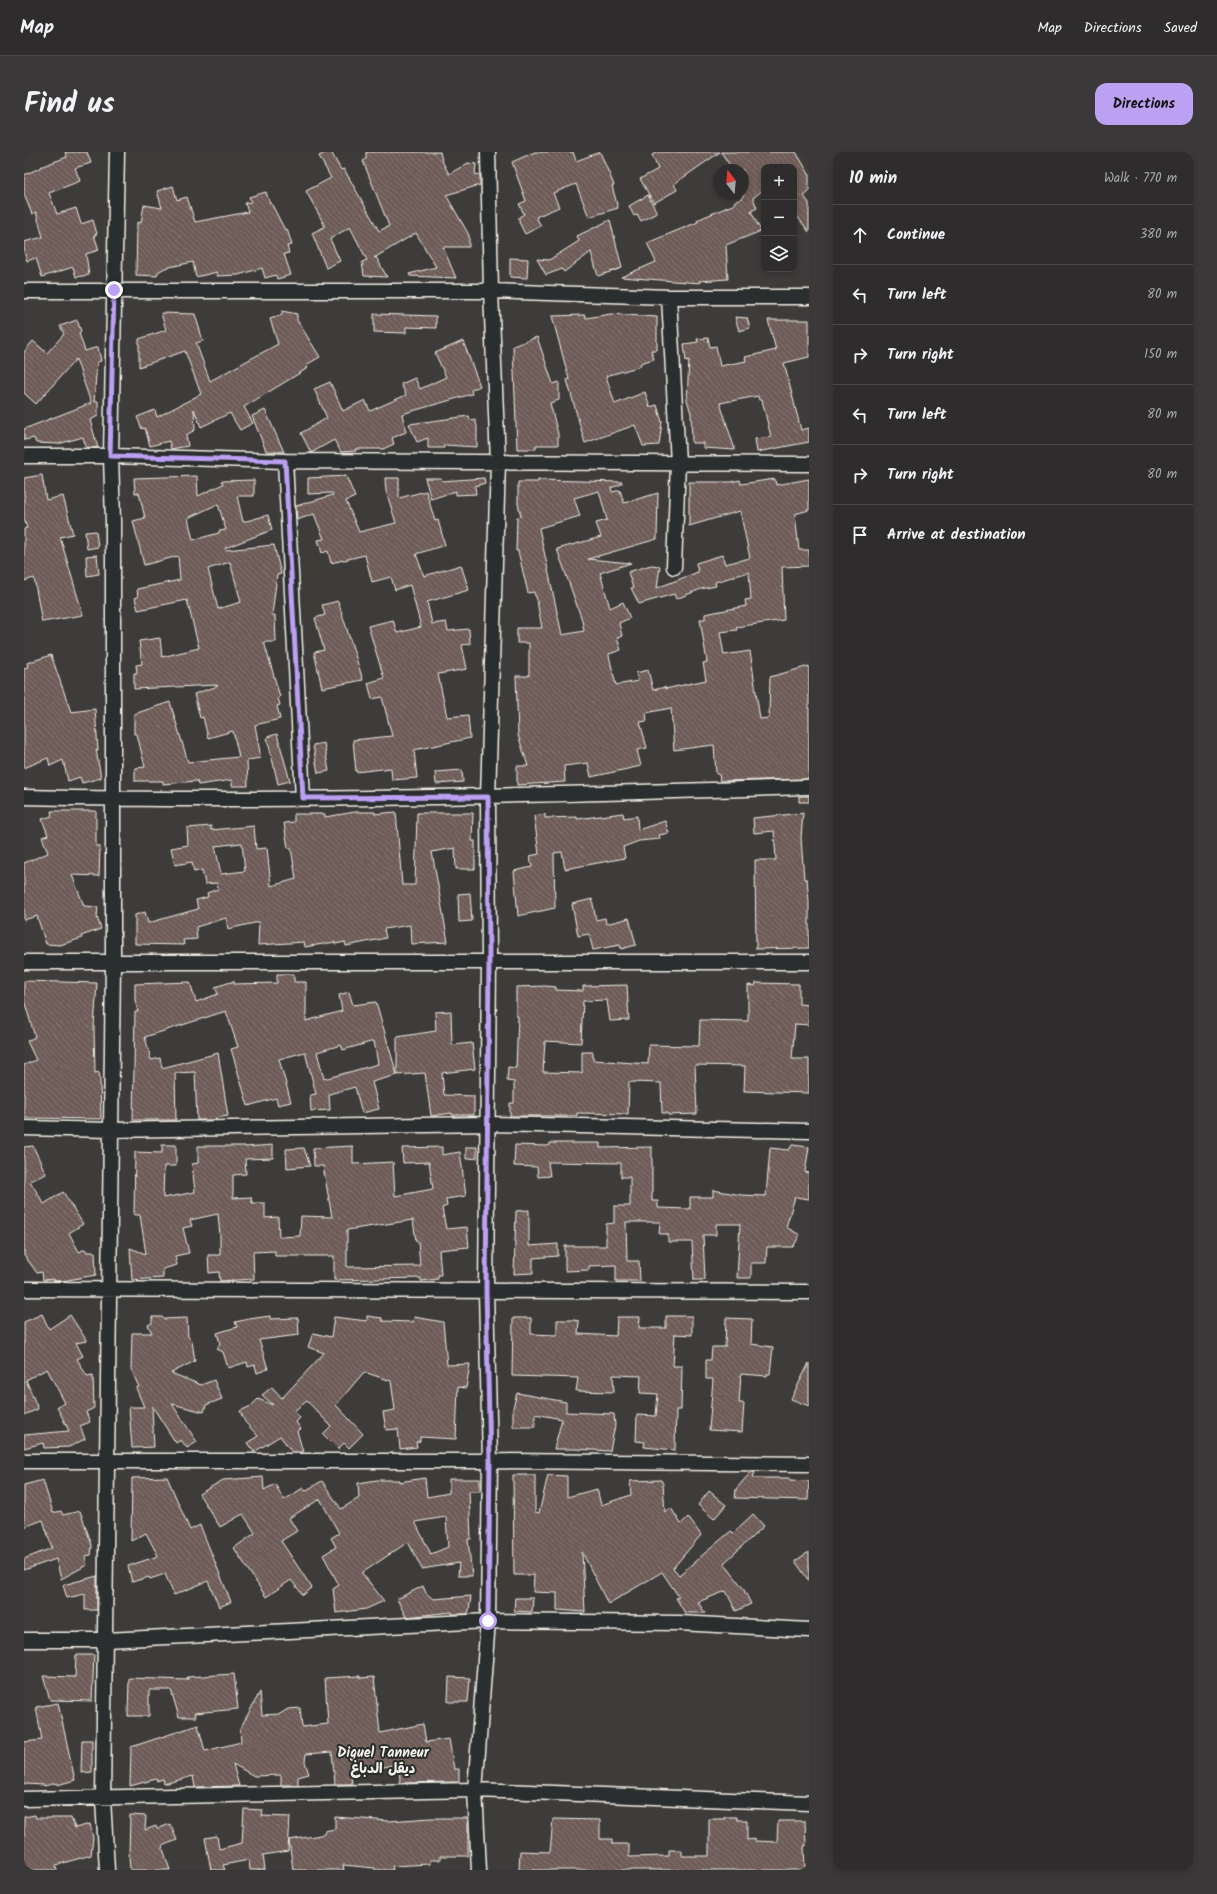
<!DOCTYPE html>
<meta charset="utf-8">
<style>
:root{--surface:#2e2c2c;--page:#3a3838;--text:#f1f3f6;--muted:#a7a7a9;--line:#494848;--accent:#bca0f2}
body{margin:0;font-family:Kalam,"Playpen Sans Arabic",sans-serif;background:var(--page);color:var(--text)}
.controls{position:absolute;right:12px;top:12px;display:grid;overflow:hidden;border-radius:8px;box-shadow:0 2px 6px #0003}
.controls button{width:36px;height:36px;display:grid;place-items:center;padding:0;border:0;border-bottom:1px solid var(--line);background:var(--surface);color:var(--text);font:20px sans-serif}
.compass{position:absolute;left:689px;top:12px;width:36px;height:36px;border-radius:50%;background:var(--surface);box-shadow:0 2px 6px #0003;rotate:344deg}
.stop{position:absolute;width:12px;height:12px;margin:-9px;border:3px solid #bca0f2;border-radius:50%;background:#fff}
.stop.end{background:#bca0f2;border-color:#fff;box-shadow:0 1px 4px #0008}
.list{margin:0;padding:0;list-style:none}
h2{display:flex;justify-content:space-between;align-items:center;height:52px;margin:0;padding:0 16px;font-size:17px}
h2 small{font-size:13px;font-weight:400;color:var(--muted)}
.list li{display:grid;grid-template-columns:26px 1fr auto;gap:12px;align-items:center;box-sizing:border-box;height:60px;padding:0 16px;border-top:1px solid var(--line)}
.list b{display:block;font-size:15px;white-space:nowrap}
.list em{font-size:13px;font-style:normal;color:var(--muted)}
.icon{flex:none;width:22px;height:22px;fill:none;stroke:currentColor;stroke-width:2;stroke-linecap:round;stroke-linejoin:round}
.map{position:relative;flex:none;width:785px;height:1718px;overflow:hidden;border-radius:12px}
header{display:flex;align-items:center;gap:24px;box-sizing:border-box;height:56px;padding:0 20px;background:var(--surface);border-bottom:1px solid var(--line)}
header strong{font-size:19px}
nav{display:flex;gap:22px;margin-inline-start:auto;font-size:14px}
.intro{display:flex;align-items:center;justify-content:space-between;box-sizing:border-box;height:96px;padding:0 24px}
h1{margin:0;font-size:28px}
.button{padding:10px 18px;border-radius:12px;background:var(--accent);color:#111;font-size:14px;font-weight:700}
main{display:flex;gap:24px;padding:0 24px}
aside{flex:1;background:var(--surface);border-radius:12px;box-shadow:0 2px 6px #0003}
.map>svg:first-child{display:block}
.building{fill:url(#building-back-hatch);stroke:#f4f1e8;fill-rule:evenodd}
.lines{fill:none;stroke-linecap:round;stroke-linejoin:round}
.minor-casing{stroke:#f4f1e8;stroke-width:17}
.minor{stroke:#2a2d2e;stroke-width:14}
.route{stroke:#bca0f2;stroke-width:5}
.labels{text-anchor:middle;stroke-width:4;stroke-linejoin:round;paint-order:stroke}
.neighbourhood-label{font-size:14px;font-weight:bold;fill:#f4f1e8;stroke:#2a2d2e}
</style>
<header>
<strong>Map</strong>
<nav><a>Map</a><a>Directions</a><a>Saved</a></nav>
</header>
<div class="intro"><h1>Find us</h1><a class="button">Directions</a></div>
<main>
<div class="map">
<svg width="785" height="1718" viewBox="0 0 785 1718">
<defs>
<pattern id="building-back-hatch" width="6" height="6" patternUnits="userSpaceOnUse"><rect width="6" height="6" fill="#6e5c59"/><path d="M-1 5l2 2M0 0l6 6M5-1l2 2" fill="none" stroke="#837471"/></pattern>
</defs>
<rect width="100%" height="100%" fill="#3e3b3b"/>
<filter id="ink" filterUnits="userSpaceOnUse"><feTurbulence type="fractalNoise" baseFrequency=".025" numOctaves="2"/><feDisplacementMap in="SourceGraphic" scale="8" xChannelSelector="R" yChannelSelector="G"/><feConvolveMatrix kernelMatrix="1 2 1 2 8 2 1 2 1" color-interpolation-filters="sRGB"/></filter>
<g filter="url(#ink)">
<path class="building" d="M41 0H63L67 11 51 16 56 29 25 41 33 62 52 56 57 72 69 68 73 82 70 83 75 98 62 102 65 123 52 125 49 115 18 125 12 106 3 109 0 99V90L19 85 12 60 8 62 0 42V23L16 16V15L43 5Z
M303 0H307L317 18 320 17 355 79 365 74 339 9 342 7V0H416L418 9 425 22 444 11 452 12 451 22 456 23V33L422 43 445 83V95H419L432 126 386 124 385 122 412 115 392 81 350 106 352 105 363 125 340 124 338 110 343 108 326 75 306 87 316 109 302 116 288 81 300 75V72L282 39 307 26 295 4Z
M511 0H549L552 9 576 0 590 33 588 34 594 56 565 65 552 32 529 41 535 55 512 65 517 74 501 82 495 70V65L500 62 495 52 502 49 488 10Z
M634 0H696L650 32 653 38 630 51 616 27 634 17 628 3Z
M697 0H772L785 22V40L780 44 785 51V80L770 60V15H740V37L729 46 733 56 727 59 737 79 702 93 704 127 675 129 676 131 597 125 632 110 623 91 674 70 673 68 711 52 710 50 719 46V18H709Z
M149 34 153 48 163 45 171 70 224 60 221 51 227 50 225 45 242 40 246 52 247 51 261 78 263 77 268 93 263 94 265 101 260 102 267 123 253 127 252 123 241 126 238 116 214 123 193 124V120L172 125 169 110 141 116 134 120 133 124 112 123 113 70 117 71 120 53 138 56 133 39Z
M624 43 633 61 617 69 613 62 610 64 605 54Z
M586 68 598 116 574 124 567 100 540 120 538 117 522 123 513 107 525 108 555 89 553 84Z
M486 106 504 107 503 126 486 125Z
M258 159 273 162V168L296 205 282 213 284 216 220 255 229 271 216 278 206 261 177 275 170 257 171 278 162 283 164 294 147 297 145 289 126 294 121 276 118 277 113 265 131 258 133 265 177 242 161 199 115 215V187L142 178 137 161 171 162 179 189 172 191 186 229 254 192 246 167 258 163Z
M350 162 412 164V176L382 175V181L350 180Z
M587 162 633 165V198H627L630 207 619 210 616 212 617 214 582 224 591 252 621 240 626 255 633 253 638 270 635 293 619 294 611 273 561 291 543 228 545 227 528 164 561 163 562 166Z
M711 165 723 166 726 176 715 179Z
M53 168 57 179 55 181 61 199 74 195 77 209 73 210 70 250 74 249V264L66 268 74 296 62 295 59 285 34 292 12 291 10 286 0 288V277L67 251 52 207 12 252 0 241V200L9 189 23 201 40 182 36 174Z
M744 168H785V205L760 211 777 278 785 276V290L733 300 731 287 747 285 738 248H735L734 244 696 251 711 298 679 296V291H668L667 261 663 248 665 208 662 209 660 192 674 190 673 187 684 186 686 195 692 194 696 214 722 209 721 205 752 198Z
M513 185 529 232 535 230V248L526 251 534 282V293H512V297H493L489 194Z
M439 189 456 234 447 238 448 242 378 262 382 280 368 286 370 292 359 297H331L332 299 317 300 310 288 287 301 277 281 303 266 290 237 306 230 319 259 341 248 346 259 382 243 377 232 391 226 396 237 422 225 411 201Z
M241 258 260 300 242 299 228 264Z
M445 264 446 268 451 267 453 274V295L420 293V296H404V286L393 290 385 272Z
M18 323 22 348 39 344 49 382 36 385 59 463 18 470 10 426 0 429V377L3 376 0 367V326Z
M173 324 174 344 199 332 197 329 230 328V344H213L219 370 244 363 248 378 201 396 202 398 250 393 257 422 253 423 248 463H251L252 490H240L256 545 254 546 256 553 253 554 256 567 231 573 237 606 223 608 224 634H208V628L174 633 173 629 139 632V629H111V616L121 615 113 582H110V562L146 550 164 610 215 605 209 579 184 586 179 565 176 566 170 542 194 534 193 533 110 537V521H113L112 513 118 512 115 489 136 486 138 505 175 496 163 448 114 458 111 446 114 445 113 437 156 428 154 404 120 413 109 369 121 366 115 341H111L110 326ZM194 352 202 378 195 379V381L169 388 164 366ZM206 410 217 450 194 457 184 417Z
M322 324 331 345 322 349 335 380 372 371 362 339 361 326H375V346L402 339 411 369 414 368 421 393 392 402 400 424 437 413 445 438 403 450 408 472 422 470 424 479 445 477 446 492 438 493 443 517 414 522 423 565 444 563 446 586 390 598 393 626 368 628 367 616 332 620 329 588 368 584 358 545 348 547 344 531 360 526 344 474 369 468 373 481 397 475 386 433 371 438 367 425 348 430 341 403 307 411 304 399 298 401 294 388 300 387 290 362 273 368 272 354 309 343 308 341 284 342V326Z
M401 326H417L418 329 460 326 461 331 451 334 452 342 432 343V339L407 347Z
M751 327 752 333 785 327V358L771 362 775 398H785V414L758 415 760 468 712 475 713 478 696 480 700 503 726 499 736 567 745 566 746 525 785 514V627L696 629 695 622H692L690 593 650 598 647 556 622 561 623 569 616 570 623 596 613 598 617 614 567 625 564 611 540 614 541 630 493 633V614H504L494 583 492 524H505V491H493V476H518L512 444H511L510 440 504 441 494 399H492L493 365 497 364 494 352V330H514V328L598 330V332L587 336 588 340 596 338 600 351 634 341 633 387 564 407 607 411 576 421 586 456 599 450 606 466 595 471 598 484 593 486 597 498 585 502V504L592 533 614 529 612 521 624 518 629 538 641 535V537L682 528 679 511 683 510 676 467H681V462L722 454 721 448 727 447 725 420 691 430 692 434 677 437 652 447 650 442 615 452 607 436H609L604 420 627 413 636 414 633 436 674 420 672 411 698 403 701 412 726 406 716 359 665 374V330H707L716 328 717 332ZM575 339 583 368 572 371 577 385 533 397 558 468 560 479 538 483 515 376 556 364 550 346Z
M72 379 74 395 63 397 61 380Z
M73 403 75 422 63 424 62 404Z
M314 449 339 528 298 536 290 500 300 498 291 466 301 463 298 453Z
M27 503 47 560 71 557 74 598H72L77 626 58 631 56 625 44 629 39 608 26 614 24 606 0 616V516L4 515 3 511Z
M253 582 266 629 254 632 243 585Z
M300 591 305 619 294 621 289 593Z
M438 618 439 630 412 632 411 620Z
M775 644H785V650H775Z
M27 659H72V694H76L75 724 48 723 60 754 74 755 73 765 77 777 57 784 58 786 36 793 22 792 13 764 0 768V711L24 701 18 685 24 683 18 667 28 664Z
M331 660H351V662L372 660 378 733H391L393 661H449L448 689H451V717H432L431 696 408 700 424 790 387 792 386 773 360 777 362 786 322 794 321 790 311 792V790L281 795 280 790 234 793 235 770 204 777 202 766 172 775 173 787 159 788 160 793 111 792V763L121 760 124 771 174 757 172 748 184 745 183 741 194 737 193 731 181 732 178 718 170 720 168 710 151 713 147 696 164 693 163 676 187 674V678L230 674 232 697 243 696 247 734 272 727 267 696H264L260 671 270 670V662H301V665ZM218 691 221 719 197 722 191 694Z
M599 661 600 666 613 664 614 678 641 669 645 681 635 683 636 687 615 689 599 695 601 706 541 717 538 700 530 701 531 756 494 764 490 719 508 715 506 704 515 702 510 664 521 662V666L553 665V667Z
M779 661 777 686 780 727H783L785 749V796L732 797 731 708H752L750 679 730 681 729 666Z
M446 741 448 769 435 770 434 742Z
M568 747 572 768 581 766 582 772 605 766 612 793 597 797 596 793 569 798 565 782 554 784 548 752Z
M253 822H270V830H282V869L318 859 315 843 325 840 329 853 352 850 373 923V885L412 879 411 860 427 859 428 893 448 891 451 917 418 921 420 943 450 944V963H428V961L407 964 401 921 373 923 348 930 355 957 338 961 331 935 305 942 306 958 287 959 286 943 292 942 281 900 255 907 267 950 254 953 252 946 224 954 207 897 214 895 202 859 121 885 127 908 136 906 138 916 194 901 204 964 192 966V968H173L171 920 151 921 152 968H109L111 860H114L111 848V832L166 830 172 850 194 842 191 835 210 829V832L253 831ZM350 889 354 912 300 927 293 900 317 893 319 898Z
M0 829 73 831 70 875 71 921 75 920 76 928 77 967 0 966V913L12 908 3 889 11 885 0 848Z
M732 831 775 832V852L785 853V873L771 872 768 907H785V941L720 939 721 914 671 913 673 962 644 963V961H638L637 931 605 930 604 962 553 961V964H486V951H490V930L483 929 484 915 492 916 494 864H492V835L522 834 532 835V838L559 839V834L603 833 605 868 586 869 583 848 559 849 557 891 521 889 519 920 558 921V900H569V908L624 912 625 893 675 894 676 868 724 869V833L731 834Z
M526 991H576V996L628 995V1049H634V1056L666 1057V1045H689V1038L717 1043 742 1044 746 996 765 998 768 993 785 995 781 1020 785 1021V1047L771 1045 762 1075 776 1083 769 1095H743L742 1111H727V1126H713L716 1072H692V1083H679L681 1128H670L668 1090H644V1082H635L636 1070H602L603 1109H615L616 1129H592V1113L565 1114V1118L541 1119V1094H582V1072L590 1071V1054H606V1025H597V1011L524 1010 526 1024 514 1025 513 1015 490 1014 491 993 523 994 526 993Z
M138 993H152V1014H140L139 1046 171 1040 168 1012 174 1011V994H221V995L249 993V1006L221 1007 222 1022 209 1023V1046L227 1045 228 1051H241V1066L254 1065 255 1085 276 1084 277 1064 308 1065 299 1014H290L289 996 329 994V1012L369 1010 371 1044 409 1037 405 1010 379 1011 378 996 418 995V1003L436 1000 442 1044 422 1047 423 1054 418 1056 422 1077 443 1075 445 1095 415 1098 417 1123H414V1127L397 1129V1126L310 1128V1104H251V1099L229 1100 230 1127 196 1129 195 1120 185 1121 184 1103H196V1084L194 1062 166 1068 168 1074 159 1076 165 1101 151 1104 153 1113 139 1117V1126L108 1128 106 1096 122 1102 116 1063H110L111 1000 138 1001ZM389 1068 392 1089H394L396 1114 323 1115V1078Z
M9 994 22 1022 6 1029 20 1052 39 1040 59 1072 45 1081 55 1100 61 1097 63 1100H71L72 1123 38 1129H30V1127L19 1128 18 1120 13 1121 0 1103V995Z
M442 995H453V1006L442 1007Z
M280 996 286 1014 263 1016 262 997Z
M505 1058V1094L534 1092V1104L509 1106V1121L490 1122 492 1059Z
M18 1162 25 1177 46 1163 63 1189 52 1191 59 1204 53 1207 63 1224 69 1223 70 1256 62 1260 66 1270 56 1274 61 1287 45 1295 20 1296 19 1291 0 1296V1283L45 1279 33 1255 41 1251 23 1217 2 1228 14 1257 0 1263V1170Z
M246 1164V1167L274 1166 275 1183 235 1188 244 1217 233 1221 231 1213 224 1215 223 1210 204 1216 199 1200 193 1197 196 1191 193 1181 213 1175 211 1170 225 1167Z
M343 1164 358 1166V1169L389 1170 390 1165 419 1170 423 1213 446 1212 442 1236 434 1235 432 1287 396 1285V1289L392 1290 393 1295 376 1297 374 1277 362 1278 359 1260 371 1258 367 1229 340 1220 312 1253 339 1282 325 1296 320 1291 314 1297 299 1282 307 1274 283 1249 270 1259 276 1266 272 1270 277 1277 273 1279 279 1300H268L256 1284 230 1300 223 1291 234 1284 221 1270 216 1259 227 1254 234 1247 249 1253 238 1243 248 1235 258 1246 300 1201 284 1195 289 1181 307 1185 310 1165 343 1169Z
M642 1164H668V1183L651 1182 649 1214H658L657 1258H652L651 1298 620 1295 621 1290 612 1289 613 1263 632 1264 634 1242 616 1241 617 1224 589 1223 590 1240 552 1239 554 1226 488 1224 489 1166H507V1182L533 1183V1168H550L555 1169 554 1182 592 1184 593 1165H616L615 1176H642Z
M128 1165H138L140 1167 163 1166 164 1185 168 1189 171 1209 147 1221 177 1233 190 1228 198 1247 182 1253 180 1260 148 1252 173 1290 163 1296 157 1288 152 1291 128 1254 130 1295 108 1296 105 1255H120L112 1236 115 1235 107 1217 108 1181H128L124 1173 128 1171Z
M702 1166 728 1167 727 1192 749 1195 746 1222H743V1224L717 1222 715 1251H720L718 1280 685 1278 689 1227H682V1208H687L688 1195H701Z
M785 1211V1254L767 1247Z
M493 1241 542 1250V1260L590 1262 591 1273 586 1299 551 1297H530L538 1267 511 1262V1275H489V1256Z
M727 1320H731L729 1326H766V1328L785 1329 784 1348 711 1346 712 1337Z
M489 1323H511V1360L515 1361 524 1323 543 1324V1345L573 1337 577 1353 607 1343 606 1329 637 1328 639 1332 641 1360 647 1356 657 1372 664 1365 677 1383 649 1416 655 1423 707 1379 709 1381 729 1362 740 1374 700 1411 719 1436 727 1452 712 1459 702 1439 674 1450 681 1461H661L652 1446 655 1445 638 1420 584 1452 558 1400 561 1460 533 1458V1441L509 1440 510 1423H490Z
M143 1325 166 1378 176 1373 207 1450 195 1455 184 1429 150 1443 141 1422 126 1427 125 1425 108 1430 104 1414 134 1404 122 1381 107 1389 108 1326Z
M239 1325 240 1338 251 1332 260 1348 279 1336 281 1339 298 1329 317 1357 335 1346 334 1331 353 1328H375V1330L401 1326 403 1345 425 1341V1327H456V1339H445L447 1387H444L448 1424H434L435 1411 398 1417 384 1390 338 1421 360 1449 342 1457 312 1461 309 1437 315 1433 299 1403 312 1395 307 1386 315 1381 296 1347 265 1366 273 1379 257 1389 288 1436 279 1443 267 1428 242 1445 210 1396 231 1381 219 1362 196 1375 175 1342 199 1328ZM422 1365 424 1395 407 1402 391 1370Z
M19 1328 29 1361 37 1359 39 1363 56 1359 68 1393 67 1403 61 1404 63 1413 37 1427 32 1407 0 1418V1407L28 1396 19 1368 0 1375V1333Z
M685 1339 702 1353 690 1367 674 1353Z
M785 1400V1429L771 1409Z
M73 1424V1458H61V1442L43 1446 39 1433Z
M399 1434 402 1441 409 1447 447 1444 445 1459 443 1462H428V1460L382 1465 373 1447Z
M491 1446H509L508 1460 490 1459Z
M52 1503H70L68 1549 26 1548 19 1524 51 1525Z
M210 1522 214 1557 170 1561 172 1565H155L147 1538H125V1564H104L105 1526 164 1528 163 1525Z
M336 1524V1526L350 1525 356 1581 399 1572 402 1590 425 1587 430 1617H435V1630L376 1631 375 1611 349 1618V1619L327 1623 328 1632H311L308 1600 282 1602 281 1610 285 1622 274 1625V1633H257V1623L230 1624 209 1612 215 1634 171 1635 169 1624 140 1632 139 1627 133 1629 132 1627 106 1634 107 1595 174 1573 181 1599 217 1590 216 1577 236 1540 238 1563 256 1562 264 1557 276 1556 278 1575 304 1572 301 1526Z
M425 1525 446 1526 444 1550H424Z
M34 1551 51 1628 33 1633V1631L20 1634V1633L0 1632V1590L18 1588 12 1555Z
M58 1588H68V1620L57 1621Z
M220 1657 239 1658 238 1664 266 1665 264 1699 239 1703 241 1718H226L225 1708 199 1713 201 1718H187L181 1686 193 1684 195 1697 218 1691Z
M11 1663 12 1666H47L51 1676 66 1672 69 1686 67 1703 32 1713 33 1718H0V1665Z
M106 1663 122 1664 121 1678 132 1674 133 1677 146 1672 153 1688 138 1694 146 1718H106L105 1703Z
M311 1665 365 1669 407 1666H444V1704H416V1708H406V1712L368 1714 369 1718H351V1716L319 1713 320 1718H269L265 1688 291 1684 301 1682 300 1679 311 1677Z
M700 1665H713V1668H723V1688L731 1687V1689L753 1690 754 1669H781L782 1694H780L781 1718H495L496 1699 526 1700 529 1667 576 1668V1687H588V1692H605V1705L645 1704V1698H658V1704H685V1667H701Z"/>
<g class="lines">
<g class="minor-casing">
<path id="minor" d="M0 139H467L645 145H785
M645 145 654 311 650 415
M0 304H87L261 309 785 312
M261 309 279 646
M0 645C262 651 523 643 785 635
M0 810H785
M0 976 86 978 464 972 785 979
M0 1137 785 1140
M0 1309H466L785 1312
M0 1488H82L464 1469 655 1471 785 1478
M0 1647 451 1638 785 1651
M83 1718 79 1647 89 811V369L87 304 93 0
M455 1718 451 1638 464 1469 466 1309 462 1139 465 810 464 645 474 310 467 139 464 0"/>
</g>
<use href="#minor" class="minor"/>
</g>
</g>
<g class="lines" filter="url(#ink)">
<path class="route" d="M90 138 86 304 261 309 279 646 464 645 465 810 462 1139 466 1309 464 1469"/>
</g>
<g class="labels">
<g class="neighbourhood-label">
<text x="359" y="1605">Diguel Tanneur<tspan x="359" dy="16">ديقل الدباغ</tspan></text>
</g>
</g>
</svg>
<div class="controls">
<button>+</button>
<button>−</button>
<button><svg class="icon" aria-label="layers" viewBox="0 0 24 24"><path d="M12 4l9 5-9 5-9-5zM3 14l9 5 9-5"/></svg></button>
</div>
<svg class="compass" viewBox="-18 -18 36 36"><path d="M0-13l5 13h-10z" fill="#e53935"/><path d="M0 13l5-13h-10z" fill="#a7a7a9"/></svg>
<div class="stop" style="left:464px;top:1469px"></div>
<div class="stop end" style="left:90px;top:138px"></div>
</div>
<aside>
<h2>10 min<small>Walk · 770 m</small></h2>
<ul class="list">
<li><svg class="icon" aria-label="ahead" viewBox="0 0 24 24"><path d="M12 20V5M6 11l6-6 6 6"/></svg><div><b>Continue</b></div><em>380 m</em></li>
<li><svg class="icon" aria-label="left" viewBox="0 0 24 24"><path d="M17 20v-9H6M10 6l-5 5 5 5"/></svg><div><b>Turn left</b></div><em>80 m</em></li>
<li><svg class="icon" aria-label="right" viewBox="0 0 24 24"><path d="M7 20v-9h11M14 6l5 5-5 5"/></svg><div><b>Turn right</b></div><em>150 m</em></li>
<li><svg class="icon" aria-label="left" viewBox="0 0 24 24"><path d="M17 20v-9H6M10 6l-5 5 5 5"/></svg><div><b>Turn left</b></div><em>80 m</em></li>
<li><svg class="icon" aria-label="right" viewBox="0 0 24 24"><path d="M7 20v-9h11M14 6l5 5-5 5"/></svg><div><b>Turn right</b></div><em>80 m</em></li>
<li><svg class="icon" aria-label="arrive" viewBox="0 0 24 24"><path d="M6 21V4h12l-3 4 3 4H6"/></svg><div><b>Arrive at destination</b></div></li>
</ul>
</aside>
</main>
